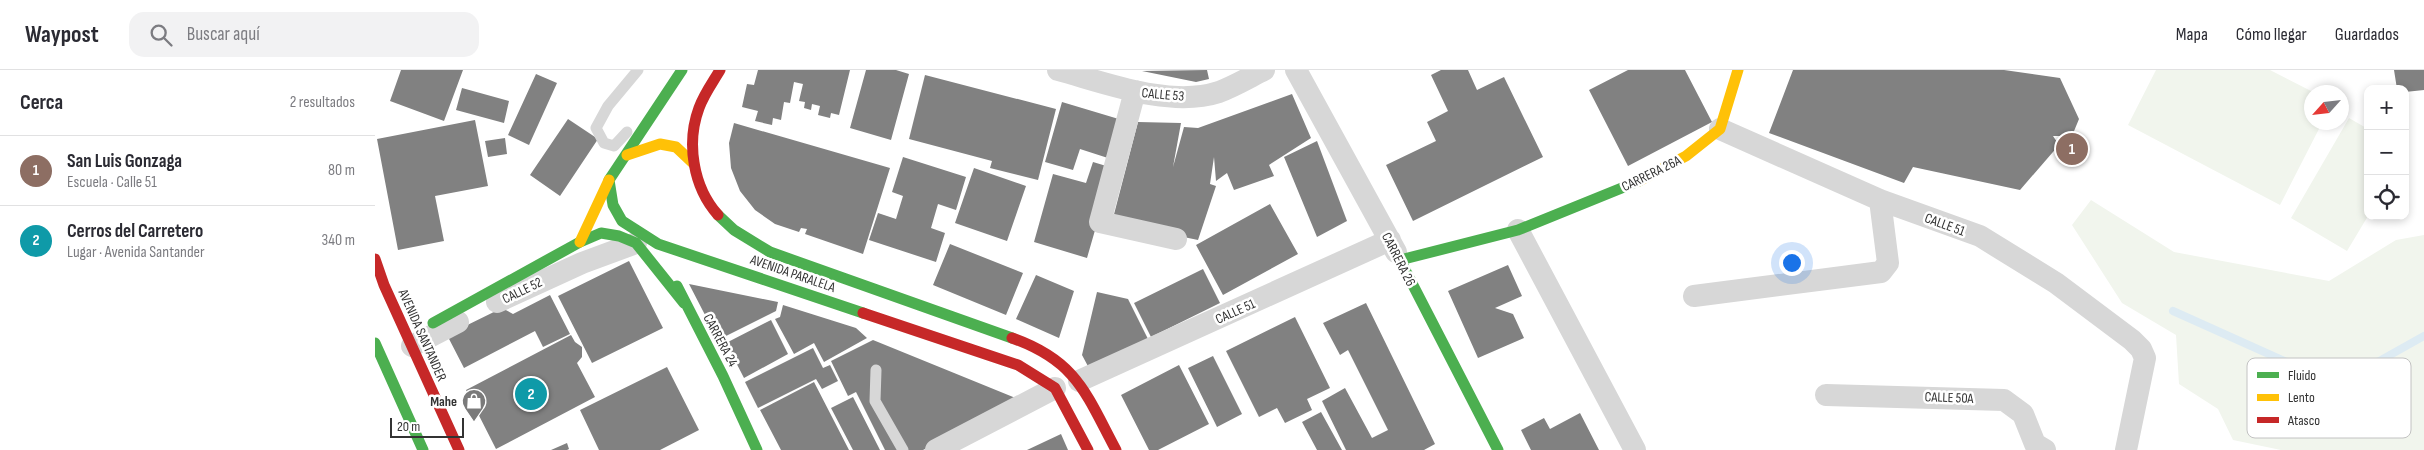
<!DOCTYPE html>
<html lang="es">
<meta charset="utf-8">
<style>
:root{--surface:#fff;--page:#f2f2f3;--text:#2b2b33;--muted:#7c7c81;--line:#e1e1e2;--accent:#1a73e8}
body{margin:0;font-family:"Sofia Sans Condensed",sans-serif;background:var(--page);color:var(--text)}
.controls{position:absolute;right:15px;top:15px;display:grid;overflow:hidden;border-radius:10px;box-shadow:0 2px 8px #0003}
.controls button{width:45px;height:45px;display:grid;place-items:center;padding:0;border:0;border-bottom:1px solid var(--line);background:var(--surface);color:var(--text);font:25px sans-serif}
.compass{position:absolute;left:1929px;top:15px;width:45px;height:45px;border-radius:50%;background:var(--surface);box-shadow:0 2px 8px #0003;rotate:243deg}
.scale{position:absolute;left:15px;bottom:12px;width:74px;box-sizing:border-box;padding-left:5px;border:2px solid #333;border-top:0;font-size:14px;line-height:18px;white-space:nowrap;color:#333;-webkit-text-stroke:4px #fff;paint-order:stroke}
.you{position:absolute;left:1416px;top:192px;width:18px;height:18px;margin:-12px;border:4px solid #fff;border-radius:50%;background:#1a73e8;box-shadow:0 0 0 8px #1a73e833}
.badge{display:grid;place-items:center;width:32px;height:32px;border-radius:50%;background:var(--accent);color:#fff;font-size:16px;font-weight:700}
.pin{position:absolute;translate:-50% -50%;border:2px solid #fff;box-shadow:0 1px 5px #0006}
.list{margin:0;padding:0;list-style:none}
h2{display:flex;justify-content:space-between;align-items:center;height:65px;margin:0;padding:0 20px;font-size:21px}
h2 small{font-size:16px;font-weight:400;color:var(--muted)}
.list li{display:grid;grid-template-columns:32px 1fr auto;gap:15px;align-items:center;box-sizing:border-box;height:70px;padding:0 20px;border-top:1px solid var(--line)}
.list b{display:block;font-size:19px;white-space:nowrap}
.list p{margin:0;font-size:16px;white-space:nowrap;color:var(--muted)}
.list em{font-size:16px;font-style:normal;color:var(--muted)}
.icon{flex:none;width:28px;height:28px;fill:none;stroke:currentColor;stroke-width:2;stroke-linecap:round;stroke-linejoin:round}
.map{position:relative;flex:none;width:2049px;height:380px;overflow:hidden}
header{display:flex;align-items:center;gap:30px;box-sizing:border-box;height:70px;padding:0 25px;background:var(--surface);border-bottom:1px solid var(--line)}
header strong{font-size:24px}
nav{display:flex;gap:28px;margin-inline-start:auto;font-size:18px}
.search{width:350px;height:45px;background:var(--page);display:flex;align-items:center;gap:12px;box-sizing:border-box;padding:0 18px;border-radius:15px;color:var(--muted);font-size:19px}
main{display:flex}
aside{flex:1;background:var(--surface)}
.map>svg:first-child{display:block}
.green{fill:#f1f5ed}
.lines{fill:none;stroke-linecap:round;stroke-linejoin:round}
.stream{stroke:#ddebf3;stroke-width:8}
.building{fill:#818181}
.lane{stroke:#d7d7d7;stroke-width:11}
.street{stroke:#d7d7d7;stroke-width:22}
.fast{stroke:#4caf50;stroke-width:11}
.slow{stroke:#ffc107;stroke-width:11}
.jam{stroke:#c62828;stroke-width:11}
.labels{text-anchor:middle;stroke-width:5;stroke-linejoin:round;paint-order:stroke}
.street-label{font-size:14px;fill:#333;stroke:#fff}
.poi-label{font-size:14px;font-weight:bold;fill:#333;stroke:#fff;text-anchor:end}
.key{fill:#fff;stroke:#c2c2c2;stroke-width:1}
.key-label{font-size:14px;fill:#333}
</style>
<header>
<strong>Waypost</strong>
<div class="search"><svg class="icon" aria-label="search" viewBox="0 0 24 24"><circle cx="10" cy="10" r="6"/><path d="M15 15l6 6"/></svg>Buscar aquí</div>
<nav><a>Mapa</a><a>Cómo llegar</a><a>Guardados</a></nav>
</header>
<main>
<aside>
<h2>Cerca<small>2 resultados</small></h2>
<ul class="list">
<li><span class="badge" style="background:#8d6e63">1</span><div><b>San Luis Gonzaga</b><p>Escuela · Calle 51</p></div><em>80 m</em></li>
<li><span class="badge" style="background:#0f9aa8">2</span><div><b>Cerros del Carretero</b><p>Lugar · Avenida Santander</p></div><em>340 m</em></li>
</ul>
</aside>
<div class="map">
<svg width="2049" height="380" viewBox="0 0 2049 380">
<rect width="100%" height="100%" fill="#fff"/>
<path class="green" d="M1781 0H1895L1938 22 1936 52 1947 53 1905 135 1753 55Z
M1974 48 1993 59V146L1972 181 1916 148Z
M1716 130 1799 182 1954 211 2021 170 2049 165V380H1906L1858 370 1843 339 1804 314 1801 265 1747 233 1697 155Z"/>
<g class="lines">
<path class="stream" d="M1798 241 1914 293 1999 294 2049 266"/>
</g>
<path class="building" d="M26 0H88L69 51 15 31Z
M383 0H475L464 45 456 43 455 48 443 45 445 36 437 34 436 40 429 38 430 32 424 31 428 14 419 12 415 33 409 32 406 50 398 48 397 55 380 51 383 41 367 37 372 14 379 15Z
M491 0H521L534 4 516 70 475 58Z
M832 0 834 9 821 12 767 1Z
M1066 0H1093L1102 20 1129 7 1168 87 1038 151 1011 95 1061 71 1052 52 1073 41 1056 5Z
M1253 0H1310L1337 52 1253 96 1214 20Z
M1418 0H1629L1685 8 1704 49 1697 66H1678L1684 75 1645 120 1538 97 1529 113 1394 63Z
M2019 0H2049V20L2030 22V19H2022Z
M161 4 182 13 154 75 133 65Z
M550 5 681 39 663 110 615 98 617 91 534 69Z
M87 18 134 31 129 53 81 40Z
M917 24 936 68 894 95 899 106 859 120 852 103 841 111 839 87 835 114 841 116 823 170 737 152 763 52 806 53 798 97 809 57 823 58Z
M687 32 747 50 736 89 705 79 698 100 670 92Z
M193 49 223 69 185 126 155 105Z
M100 50 113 116 60 126 69 171 23 180 2 69Z
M359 53 515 98 488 184 430 164 432 159 426 158 424 162 400 154 380 140 365 121 356 98 354 73Z
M130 68 132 84 113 87 110 71Z
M942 71 972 151 942 167 909 87Z
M528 87 591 107 581 140 563 134 556 158 570 163 561 192 494 170 503 143 521 149 528 126 517 122Z
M718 92 738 98 712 188 659 172 678 104 711 113Z
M599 98 651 116 632 171 580 153Z
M895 134 923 184 848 225 821 175Z
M575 174 648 203 631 245 558 215Z
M254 191 288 258 217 293 183 226Z
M1133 195 1147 226 1120 238 1138 244 1149 268 1103 288 1073 221Z
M828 199 845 233 776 267 759 233Z
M661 205 699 221 684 268 641 249Z
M314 214 403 232 401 241 343 270Z
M722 222 753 229 774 271 715 300 707 285Z
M175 225 195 264 168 277 160 261 89 298 72 265 127 238 138 244Z
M991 233 1060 374 1049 380H971L947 331 970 318 997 368 1013 360 973 280 965 285 948 253Z
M408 235 481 258 492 268 449 292 439 273 419 284 400 249 405 247Z
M920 247 955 318 932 329 937 340 910 353 902 338 884 347 851 281Z
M396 250 413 284 369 308 351 273Z
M196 265 200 272 207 277V287L202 293 220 327 121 379 91 320Z
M498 270 648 331 548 380H510L481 322 473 326 456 291Z
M438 278 448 298 455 295 463 311 447 319 441 309 383 338 370 312Z
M838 286 867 344 842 357 813 298Z
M804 295 834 354 783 380H774L746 325Z
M292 297 324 360 285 380H224L205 340Z
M439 312 474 380H406L385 340Z
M478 327 505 380H478L456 338Z
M946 342 967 380H942L927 352Z
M1205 343 1224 380H1156L1146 360 1169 348 1175 359Z
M686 364 693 380H652Z
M192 373 194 379 192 380H176Z"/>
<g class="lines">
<path class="lane" d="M252 62 239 76 229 73 221 58 233 36 263 0
M501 300 500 331 528 380"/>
<path class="street" d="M683 0C731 13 795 38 844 22 860 16 875 7 889 0
M921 0 1021 182
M760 21 725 152 801 169
M1345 59 1505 130 1605 166 1681 213 1757 270 1766 279 1770 288 1751 380
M1143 160 1260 380
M1319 226 1506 202 1513 193 1505 130
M122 232 207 193 261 173
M37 276 83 252
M704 311 1015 170
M1451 325 1629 330 1648 344 1660 374 1670 380
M561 380 680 318"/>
<path class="fast" d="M307 0 234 110 238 135 247 151 283 174 488 243
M343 145 359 160 395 182 637 268
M302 216 348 306 382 380
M58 253 205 172 226 163 244 166 261 173 309 233
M0 273 48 380
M1123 380 1025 190 1143 160 1264 111"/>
<path class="slow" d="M252 85 285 74 301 77 319 94
M1264 111 1311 86 1345 59 1363 0
M205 172 234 110"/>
<path class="jam" d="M343 145C318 117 311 73 324 38 329 24 338 12 345 0
M0 189 9 215 84 380
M488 243 643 295 680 318 713 380
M637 268C702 291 711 324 741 380"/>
</g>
<defs>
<g id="shop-pin" transform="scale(1.25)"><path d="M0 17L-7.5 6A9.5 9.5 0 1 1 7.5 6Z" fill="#7a7a7a" stroke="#fff"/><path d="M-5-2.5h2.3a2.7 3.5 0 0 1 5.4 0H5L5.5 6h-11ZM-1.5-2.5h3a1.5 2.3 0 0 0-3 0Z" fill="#fff"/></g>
</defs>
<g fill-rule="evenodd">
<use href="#shop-pin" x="99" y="331"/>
</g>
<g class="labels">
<g class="street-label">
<text transform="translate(788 24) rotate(5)" y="5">CALLE 53</text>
<text transform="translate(1276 103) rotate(-26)" y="5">CARRERA 26A</text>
<text transform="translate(1570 154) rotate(20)" y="5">CALLE 51</text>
<text transform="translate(1024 189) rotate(63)" y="5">CARRERA 26</text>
<text transform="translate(418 203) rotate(19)" y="5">AVENIDA PARALELA</text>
<text transform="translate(147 220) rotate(-26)" y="5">CALLE 52</text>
<text transform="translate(860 241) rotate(-24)" y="5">CALLE 51</text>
<text transform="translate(48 265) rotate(66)" y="5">AVENIDA SANTANDER</text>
<text transform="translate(346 270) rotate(62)" y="5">CARRERA 24</text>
<text transform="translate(1574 327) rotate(2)" y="5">CALLE 50A</text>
</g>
<g class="poi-label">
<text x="82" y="336">Mahe</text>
</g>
</g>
<rect x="1872" y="288" width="164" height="80" rx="8" class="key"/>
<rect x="1882" y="302" width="22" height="6" fill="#4caf50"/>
<rect x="1882" y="324" width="22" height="7" fill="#ffc107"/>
<rect x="1882" y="347" width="22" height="6" fill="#c62828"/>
<g class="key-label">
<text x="1913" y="310">Fluido</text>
<text x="1913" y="332">Lento</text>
<text x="1913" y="355">Atasco</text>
</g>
</svg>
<div class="controls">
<button>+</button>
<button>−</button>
<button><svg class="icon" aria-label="locate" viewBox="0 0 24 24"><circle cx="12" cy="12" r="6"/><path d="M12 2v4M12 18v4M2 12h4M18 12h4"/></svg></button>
</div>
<svg class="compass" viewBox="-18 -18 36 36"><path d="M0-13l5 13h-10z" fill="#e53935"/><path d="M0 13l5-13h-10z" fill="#7c7c81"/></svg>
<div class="scale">20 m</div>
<div class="you"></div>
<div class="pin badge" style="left:1697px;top:79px;background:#8d6e63">1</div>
<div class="pin badge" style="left:156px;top:324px;background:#0f9aa8">2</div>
</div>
</main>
